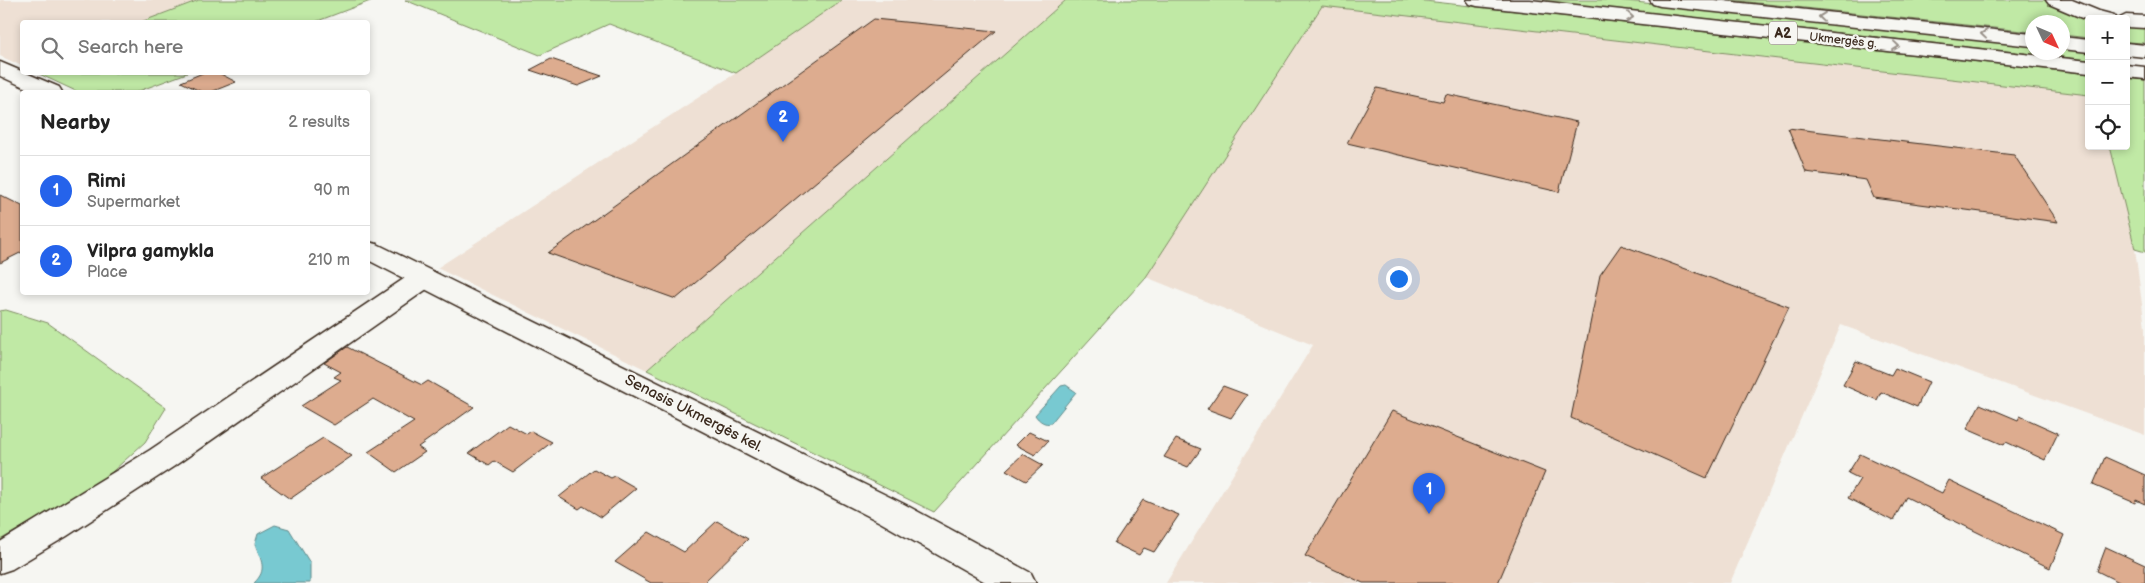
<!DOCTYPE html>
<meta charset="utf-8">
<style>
:root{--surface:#fff;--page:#f6f6f6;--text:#222;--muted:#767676;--line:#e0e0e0;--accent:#2563eb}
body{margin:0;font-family:"Balsamiq Sans",sans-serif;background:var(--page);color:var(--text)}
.controls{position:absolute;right:15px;top:15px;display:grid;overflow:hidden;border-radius:5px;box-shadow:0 2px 8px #0003}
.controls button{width:45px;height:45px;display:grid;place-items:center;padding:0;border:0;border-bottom:1px solid var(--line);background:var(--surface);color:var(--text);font:25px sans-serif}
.compass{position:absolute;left:2025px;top:15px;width:45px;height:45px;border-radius:50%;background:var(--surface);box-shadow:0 2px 8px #0003;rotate:134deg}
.you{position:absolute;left:1398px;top:278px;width:18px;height:18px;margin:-12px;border:4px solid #fff;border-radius:50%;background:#1a73e8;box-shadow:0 0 0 8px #1a73e833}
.badge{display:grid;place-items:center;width:32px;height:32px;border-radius:50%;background:var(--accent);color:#fff;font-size:16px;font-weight:700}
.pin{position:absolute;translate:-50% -41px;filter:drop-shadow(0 1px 2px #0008)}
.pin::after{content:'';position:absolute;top:26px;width:18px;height:15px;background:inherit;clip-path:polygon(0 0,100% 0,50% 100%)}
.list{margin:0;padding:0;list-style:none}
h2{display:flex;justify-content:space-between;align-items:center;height:65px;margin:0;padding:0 20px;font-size:21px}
h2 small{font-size:16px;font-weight:400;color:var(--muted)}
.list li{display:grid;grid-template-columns:32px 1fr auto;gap:15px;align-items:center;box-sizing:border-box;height:70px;padding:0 20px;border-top:1px solid var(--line)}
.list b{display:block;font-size:19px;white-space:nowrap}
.list p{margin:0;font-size:16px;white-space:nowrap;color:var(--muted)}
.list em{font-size:16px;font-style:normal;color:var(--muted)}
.icon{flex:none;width:28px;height:28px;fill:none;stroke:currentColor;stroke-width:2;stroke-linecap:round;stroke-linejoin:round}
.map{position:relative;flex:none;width:2145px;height:583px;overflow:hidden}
.search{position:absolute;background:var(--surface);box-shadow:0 2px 8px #0003;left:20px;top:20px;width:350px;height:55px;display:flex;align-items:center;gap:12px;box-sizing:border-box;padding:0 18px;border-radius:5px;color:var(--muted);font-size:19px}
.panel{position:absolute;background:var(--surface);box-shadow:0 2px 8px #0003;left:20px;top:90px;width:350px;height:205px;border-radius:5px}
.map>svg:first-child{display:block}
.built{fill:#eee0d4}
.green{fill:#c0e9a5;stroke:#7e8a62}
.water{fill:#78c9d1;stroke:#608989}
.building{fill:#ddac8f;stroke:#3b2a1e}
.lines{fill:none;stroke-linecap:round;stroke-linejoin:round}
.street-casing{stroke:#3b2a1e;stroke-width:3}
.secondary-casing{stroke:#3b2a1e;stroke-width:3}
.highway-casing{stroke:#3b2a1e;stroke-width:3}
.street{fill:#f6f6f2;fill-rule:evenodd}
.secondary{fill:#f6f6f2;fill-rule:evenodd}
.highway{fill:#f6f6f2;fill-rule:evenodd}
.oneway{stroke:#989088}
.labels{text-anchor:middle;stroke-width:5;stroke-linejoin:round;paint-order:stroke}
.far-street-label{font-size:12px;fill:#3b2a1e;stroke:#f6f6f2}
.shield{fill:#f6f6f2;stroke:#73675e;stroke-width:1}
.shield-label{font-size:14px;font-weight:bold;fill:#3b2a1e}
.street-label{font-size:15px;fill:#3b2a1e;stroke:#f6f6f2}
</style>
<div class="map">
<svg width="2145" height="583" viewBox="0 0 2145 583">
<rect width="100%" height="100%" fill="#f6f6f2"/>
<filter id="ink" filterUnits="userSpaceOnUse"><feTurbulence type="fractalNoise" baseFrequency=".02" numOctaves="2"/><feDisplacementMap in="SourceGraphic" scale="10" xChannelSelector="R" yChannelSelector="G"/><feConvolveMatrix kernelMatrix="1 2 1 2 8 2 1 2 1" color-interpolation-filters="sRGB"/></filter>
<g filter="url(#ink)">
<path class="built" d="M0 0H199L141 22H22V66L0 56Z
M842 0H1066L647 370 437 268 736 73Z
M1322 6 2089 95V146H2110L2135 249 2145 328V435L1841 325 1730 583H1166L1313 345 1146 277Z"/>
<path class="green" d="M199 0H373L315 22H141Z
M405 0H842L736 73 609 24 540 55Z
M1066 0H1416L2089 74V95L1322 6 1146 277 934 512 647 370Z
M1533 0H1616L2032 44V52H2062L2063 48 2089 50V60Z
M1729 0H2060L2089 19V38L2063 35 2062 22H2032V32Z
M2126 25 2145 27V43L2126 42Z
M37 73H187L136 92H78Z
M2126 78 2145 80V252L2135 249 2110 146H2126Z
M6 310 48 323 166 408 145 442 102 481 0 540V311Z"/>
<path class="water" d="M1066 385 1076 392 1051 423C1045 425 1039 421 1035 415L1061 386Z
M275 525 289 529 310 563V583H254C268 570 261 560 255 544L258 534Z"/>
<path class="building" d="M874 19 996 31 676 299 548 253Z
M551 59 602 76 578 86 530 70Z
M205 72H217L236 82 211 92H202L181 82Z
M1377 88 1443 102 1446 94 1577 122 1559 192 1347 143Z
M1788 128 2014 155 2058 222 1874 198 1866 180 1806 172Z
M0 195 22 206V252L0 263Z
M1621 245 1789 307 1707 478 1571 418 1600 275Z
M347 347 422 385 428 381 474 407 418 447 425 452 396 472 368 452 414 422 373 399 334 425 301 406 341 380 334 377 341 372 324 363Z
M1856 361 1891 375 1895 368 1929 382 1917 407 1881 392 1877 400 1843 385Z
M1223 386 1247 395 1231 418 1207 409Z
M1980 404 2018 420 2020 416 2058 433 2045 460 2006 442 2004 445 1967 429Z
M1392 411 1545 472 1498 583H1363L1305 556Z
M508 424 527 434 531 431 552 442 513 472 494 461 489 465 469 453Z
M1029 432 1048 441 1035 455 1016 445Z
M323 438 352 456 290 499 261 478Z
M1176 439 1201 449 1188 467 1164 457Z
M1023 454 1043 465 1026 481 1006 470Z
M1860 454 1942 493 1949 480 2064 535 2050 568 1906 497 1893 521 1848 498 1860 479 1848 473Z
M2105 457 2145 475V504L2136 500 2135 503 2093 485Z
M594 469 611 478 615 476 636 488 601 517 583 506 579 509 559 497Z
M1143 500 1179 515 1154 552 1144 548 1139 555 1114 543Z
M717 521 748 539 703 583H651L615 562 649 532 684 552Z
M2106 547 2145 565V583H2121L2097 571Z"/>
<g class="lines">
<g class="street-casing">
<path id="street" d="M2046 0H2072L2099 11 2114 15 2117 19H2089V21L2049 4Z
M2126 15 2145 16V28L2126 27V19H2118Z
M424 270 434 272 438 278 434 284 173 467 67 536 12 569 0 573V542L150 450 414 272Z"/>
</g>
<g class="secondary-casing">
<path id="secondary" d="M0 62 59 87 62 92H35L0 76Z
M368 242 377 244 904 504 1031 573 1036 583H987L880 522 368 260Z"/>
</g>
<g class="highway-casing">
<path id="highway" d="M1467 0H1530L2089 61V73L1477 6 1470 4Z
M1650 0H1714L2032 34V46L1660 6 1653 4Z
M2062 37 2089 40V52L2062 49Z
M2126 43 2145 45V57L2126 55Z
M2126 65 2145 67V79L2126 77Z"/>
</g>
<use href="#street" class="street"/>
<use href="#secondary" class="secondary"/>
<use href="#highway" class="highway"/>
</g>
<defs><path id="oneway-chevron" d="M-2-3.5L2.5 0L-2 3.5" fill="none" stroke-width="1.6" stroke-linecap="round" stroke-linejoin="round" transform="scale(1.25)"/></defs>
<g class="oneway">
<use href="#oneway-chevron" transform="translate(1630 17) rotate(6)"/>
<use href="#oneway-chevron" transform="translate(1822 17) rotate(-174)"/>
<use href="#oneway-chevron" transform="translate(1984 34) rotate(-174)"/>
<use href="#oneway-chevron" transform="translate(1896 46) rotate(6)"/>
</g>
</g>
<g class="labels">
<g class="far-street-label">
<text transform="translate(1843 40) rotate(6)" y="4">Ukmergės g.</text>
</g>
<rect class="shield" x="1769" y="21.5" width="28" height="23" rx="4"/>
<g class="shield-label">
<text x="1783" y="38">A2</text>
</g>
<g class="street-label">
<text transform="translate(694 413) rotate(27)" y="5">Senasis Ukmergės kel.</text>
</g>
</g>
</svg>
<div class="controls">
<button>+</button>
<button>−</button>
<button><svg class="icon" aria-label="locate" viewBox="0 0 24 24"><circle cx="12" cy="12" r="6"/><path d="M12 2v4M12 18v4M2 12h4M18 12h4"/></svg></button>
</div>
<svg class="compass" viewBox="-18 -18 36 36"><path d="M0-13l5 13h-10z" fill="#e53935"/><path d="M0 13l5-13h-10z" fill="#767676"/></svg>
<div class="you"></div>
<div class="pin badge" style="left:1429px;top:514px">1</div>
<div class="pin badge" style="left:783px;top:142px">2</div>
<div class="search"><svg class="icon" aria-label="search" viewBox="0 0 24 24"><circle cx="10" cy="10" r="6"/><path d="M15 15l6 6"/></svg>Search here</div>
<section class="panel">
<h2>Nearby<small>2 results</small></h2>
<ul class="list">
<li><span class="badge">1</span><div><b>Rimi</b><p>Supermarket</p></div><em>90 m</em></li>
<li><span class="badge">2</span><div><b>Vilpra gamykla</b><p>Place</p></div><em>210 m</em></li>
</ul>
</section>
</div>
